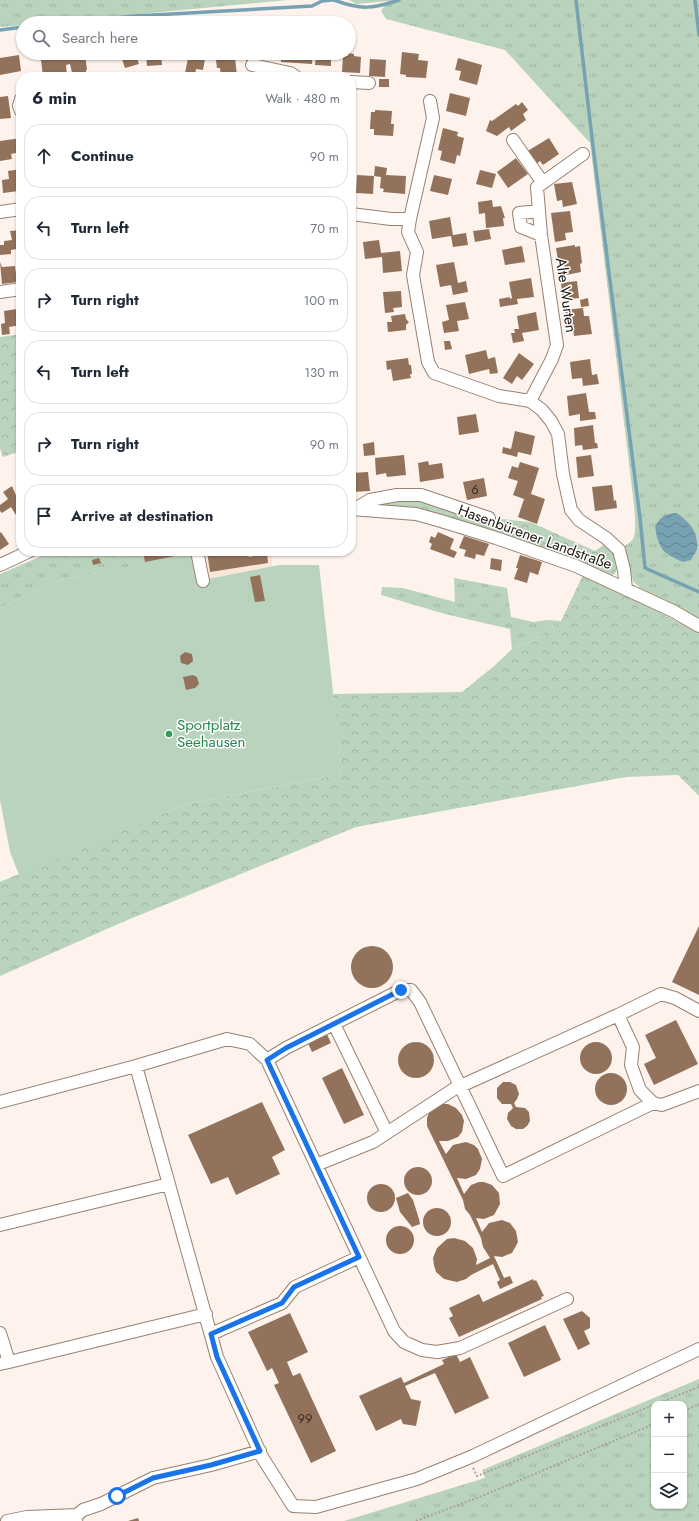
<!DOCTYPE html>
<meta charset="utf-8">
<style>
:root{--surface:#fff;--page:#f2f2f3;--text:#1f2937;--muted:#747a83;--line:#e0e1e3}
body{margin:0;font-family:Jost,sans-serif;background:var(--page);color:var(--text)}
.controls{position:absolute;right:12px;bottom:12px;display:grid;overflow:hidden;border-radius:8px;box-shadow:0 1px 3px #0004}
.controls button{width:36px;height:36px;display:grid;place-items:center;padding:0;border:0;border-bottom:1px solid var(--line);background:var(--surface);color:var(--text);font:20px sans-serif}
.stop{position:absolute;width:12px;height:12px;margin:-9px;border:3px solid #1a73e8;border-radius:50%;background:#fff}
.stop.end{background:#1a73e8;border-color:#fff;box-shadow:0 1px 4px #0008}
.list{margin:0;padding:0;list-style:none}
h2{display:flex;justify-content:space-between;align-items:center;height:52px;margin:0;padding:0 16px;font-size:17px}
h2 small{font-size:13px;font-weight:400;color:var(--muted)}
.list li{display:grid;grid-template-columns:26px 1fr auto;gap:12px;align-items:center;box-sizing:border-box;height:64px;margin:0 8px 8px;padding:0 8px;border:1px solid var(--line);border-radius:16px}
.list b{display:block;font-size:15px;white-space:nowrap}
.list em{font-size:13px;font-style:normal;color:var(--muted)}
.icon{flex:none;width:22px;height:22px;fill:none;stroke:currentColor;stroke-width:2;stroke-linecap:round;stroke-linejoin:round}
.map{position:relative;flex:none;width:699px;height:1521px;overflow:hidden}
.search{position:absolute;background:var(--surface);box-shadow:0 1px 3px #0004;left:16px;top:16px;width:340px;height:44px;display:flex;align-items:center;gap:10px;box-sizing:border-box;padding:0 14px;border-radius:22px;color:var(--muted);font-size:15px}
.panel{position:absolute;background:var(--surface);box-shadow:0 1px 3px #0004;left:16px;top:72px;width:340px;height:484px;border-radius:16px}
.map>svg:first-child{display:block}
.built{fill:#fae7d9}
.grass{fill:url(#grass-tufts);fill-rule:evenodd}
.forest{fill:url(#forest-crowns)}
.pitch{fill:#bad3bc}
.water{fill:url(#water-waves)}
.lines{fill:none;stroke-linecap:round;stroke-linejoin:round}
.stream{stroke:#77a2b3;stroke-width:3.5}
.building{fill:#93725b}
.minor-casing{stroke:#988171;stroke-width:14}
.path{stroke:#aba19a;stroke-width:2;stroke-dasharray:2 2;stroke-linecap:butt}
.minor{stroke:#fff;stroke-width:12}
.route{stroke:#1a73e8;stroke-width:5}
.leisure-dot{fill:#2e9e5b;stroke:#fff;stroke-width:1.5}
.labels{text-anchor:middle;stroke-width:3;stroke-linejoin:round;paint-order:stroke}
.number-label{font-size:13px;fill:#3b2c22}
.street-label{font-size:15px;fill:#1e150f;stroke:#fff}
.leisure-label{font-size:15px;fill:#27864d;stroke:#fff;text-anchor:start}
</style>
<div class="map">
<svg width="699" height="1521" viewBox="0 0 699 1521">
<defs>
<pattern id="grass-tufts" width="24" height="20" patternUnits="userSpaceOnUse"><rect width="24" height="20" fill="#bad3bc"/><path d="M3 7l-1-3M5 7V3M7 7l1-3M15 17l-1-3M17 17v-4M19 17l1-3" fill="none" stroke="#9fb4a0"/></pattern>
<pattern id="forest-crowns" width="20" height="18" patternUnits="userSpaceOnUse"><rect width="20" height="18" fill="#bad3bc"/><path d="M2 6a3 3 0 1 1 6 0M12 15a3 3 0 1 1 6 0" fill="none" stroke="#9fb4a0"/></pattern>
<pattern id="water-waves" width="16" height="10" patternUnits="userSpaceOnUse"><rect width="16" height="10" fill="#77a2b3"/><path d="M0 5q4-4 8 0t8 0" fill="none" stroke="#618390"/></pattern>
</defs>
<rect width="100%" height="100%" fill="#fdf3ec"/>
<path class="built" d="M198 551H272V567L203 580Z"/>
<path class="grass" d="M0 0H288L47 23H23V25L0 27Z
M349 0H699V513L696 512 699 513V619L678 606 640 588 633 581 623 547C626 545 630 543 633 539 638 530 633 499 632 488L590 143 505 50 386 19 381 11 388 1 356 4Z
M53 551H139L142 565 60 580 0 608V574Z
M454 578 507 588 511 617 533 622 547 620 561 621 532 642 512 649 510 629 445 614 381 595 382 587 403 588 455 602Z
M699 1379V1521H344L485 1478 482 1470ZM654 1404H684V1506H654Z"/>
<path class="forest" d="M21 334V451L3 457 0 448V337Z
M420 499 484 521 500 524 502 519 530 522 595 551 606 543 615 552 619 563 615 574 607 576 520 541 434 513 398 507 374 508 378 503Z
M583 575 622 593 699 633V796L678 775 626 777 356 827 125 921 0 976V882L186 804 342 774 333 694 462 692 493 667 512 649 532 642 561 621Z"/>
<path class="pitch" d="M139 551H198L203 580 279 565H319L342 774 186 804 19 875 10 852 0 800V608L60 580 141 565Z"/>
<path class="water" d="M676 513C688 520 699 532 697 549 696 552 693 556 691 560L683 562C662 553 659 549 655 527 660 517 664 514 676 513Z"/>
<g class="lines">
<path class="stream" d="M334 0C361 10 372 9 399 0
M576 0 592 138 640 518 645 568 699 592
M695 0 699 35
M59 23 135 16 312 6 322 1 332 0
M0 30 23 27"/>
</g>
<path class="building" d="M402 52 419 54 418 60 428 61 426 78 406 77V75L400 74Z
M53 53 54 59 65 57 64 53H85L87 70H86V75L82 77H73L70 64 66 65 67 76 43 77 41 60H43L42 54Z
M120 53H140V54L136 56 139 64 125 68Z
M146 53H161L162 65 147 66Z
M189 53H206L203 70 196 69 195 75 185 73Z
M215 53H221V60L235 58 237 76 221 77 220 68H217Z
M246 53H269V57L261 56V63L246 61Z
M281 53H313L312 64 281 62Z
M316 53H331V66L315 65Z
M348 53 354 54V56L361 57 360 73 342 72 343 55 348 56Z
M19 55 21 71 0 75V58Z
M458 58 482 65 477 85 459 80 461 71 455 70Z
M370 59 386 60 385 77 369 76Z
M379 79H389V87H379Z
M450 93 470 98 466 116 446 111Z
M8 96 11 118 0 119V97Z
M522 102 528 110 523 114 526 120 511 131 509 127 497 136 486 131 490 120 492 121 516 104 518 106Z
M375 110 392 111 391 124H394L393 136 374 135V129H370L371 112H375Z
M443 128 458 132 457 136 464 138 460 156 457 155 455 164 440 160 442 151 438 150Z
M21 138V152L11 154 12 159 0 161V141Z
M549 138 559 154 543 165 540 161 535 165 526 152Z
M516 158 528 174 508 188 497 172Z
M375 166 387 168 386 175 406 176 405 194 383 192 384 189 380 188 381 177 374 176Z
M21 169V184L18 185 19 191 3 193 2 180 9 179 8 171Z
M480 170 496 174 492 188 476 184Z
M357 175 374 176 373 194 356 193Z
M434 175 452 179 448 195 430 191Z
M572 182 577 204 563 207 562 200 557 201 554 184Z
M492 200 493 207 501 206 505 218H503L504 226 486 228 485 213 479 214 478 202Z
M570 211 573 232 565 233 566 240 555 242 551 213Z
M450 217 453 235 466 233 468 245 453 247 451 236 432 239 429 221Z
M489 229 491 239 475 242 473 231Z
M21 230V248L11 250V254L0 255V245H4V241L12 240 10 231Z
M379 240 381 253 400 251 402 271 383 273 382 257 365 259 363 242Z
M575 245V247L580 246 582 263 580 264 581 272 566 275 565 266 559 267 556 248Z
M522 246 525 262 505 265 502 250Z
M0 262 2 267 15 266 17 282 2 284Z
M454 262 458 283 466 281 468 292 453 295 451 285 440 287 436 265Z
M531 278 534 297 517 299 518 304 500 307 499 299 510 297V299L512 298 509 282Z
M577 281 579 298 563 300 561 283Z
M401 291 402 307 393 308 394 312 385 313 383 292Z
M588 298 589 306 581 307 580 300Z
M465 302 469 319 457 321 459 331 444 333 442 322 449 320 446 305Z
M583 308 584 316H589L592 334 574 336 572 321 567 322 565 310Z
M17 309 18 317H21V325L9 327 10 334 2 335 1 324 5 323 4 311Z
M536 312 539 330 522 333 524 341 513 343 511 333H515L514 329H519L517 316Z
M405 314 406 319 409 322 406 325V330L388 332 387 322H392L391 316Z
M444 341H450L452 349 445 350Z
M486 350 488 359 495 357 498 373 490 374 489 369 469 374 465 355Z
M519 353 534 364 522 380 517 376 512 384 503 378Z
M408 358 409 365H411L412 374H410L411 378 393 381 391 369 387 370 386 361Z
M590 359 592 375 597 374 599 384 583 386 582 378 572 379 570 362Z
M586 393 589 412H595L596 419 580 421V414L569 416 567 396Z
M476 414 479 432 459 435 457 417Z
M593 425 595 443H597L598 448 583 450 582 445 575 446 574 428Z
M515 431 535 436 531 455 518 452 517 457 502 453 503 447 511 449Z
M374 442 375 455 364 456 363 444Z
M404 455 406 475 387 477 386 473 376 475 375 458Z
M591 455 594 476 578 478 576 457Z
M428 461 429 465 442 463 444 478 420 482 418 463Z
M520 462 539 468 531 494 545 499 537 524 518 517 524 499 513 495 518 481 508 478 512 466 518 468Z
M368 472 370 491 351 492V473Z
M484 478 487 496 467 500 463 482Z
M612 485 614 501 616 500 617 508 595 511 592 487Z
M12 486 21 507V518L19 520 11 507 2 513 0 511V505L8 499 3 492Z
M1 532 9 544 0 550V533Z
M438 532 454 539 450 549 457 552 454 558 430 549 432 544 429 542 431 536 435 538Z
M464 536 489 544 484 556 476 554 475 559 464 556 466 550 459 548Z
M143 551H174L175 556 145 562Z
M207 551H248L249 557 259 555V551H267L268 563 210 572Z
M520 555 542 562 538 575 530 572 527 583 514 579 518 568H516Z
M99 558 101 563 93 565 92 560Z
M491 558 502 560 501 571 490 569Z
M260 575 265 601 255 602 250 577Z
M185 652 192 654 193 661 188 665 181 663 180 656Z
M193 675 197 677 199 684 195 688 186 690 183 677Z
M699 926V995L672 982Z
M351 967a21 21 0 1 1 42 0a21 21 0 1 1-42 0Z
M676 1020 698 1064 654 1085 644 1064 656 1058 645 1035Z
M326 1032 331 1043 312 1052 307 1041Z
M398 1060a18 18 0 1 1 36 0a18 18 0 1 1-36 0Z
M580 1058a16 16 0 1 1 32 0a16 16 0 1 1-32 0Z
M342 1068 364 1115 344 1124 322 1078Z
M595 1089a16 16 0 1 1 32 0a16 16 0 1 1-32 0Z
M503 1082H510L516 1085 519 1094 517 1099 514 1103 516 1107 525 1108 529 1112 530 1121 527 1126 523 1129H516L511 1126 507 1119 508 1113 513 1108 511 1104H502L497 1098V1088Z
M262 1102 285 1150 272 1157 280 1174 236 1195 228 1177 211 1184 188 1135Z
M443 1104H448L456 1108 462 1115 464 1121 462 1132 458 1137 448 1141H439L446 1154 453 1145 466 1142 474 1145 478 1149 482 1159 480 1169 476 1175 466 1179 457 1178 464 1194 471 1185 479 1182H484L492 1185 499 1193 500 1204 494 1215 484 1219 476 1218 482 1232 489 1223 502 1220 510 1223 516 1231 518 1242 512 1253 502 1257 494 1256 504 1278 510 1276 513 1283 500 1289 497 1282 500 1280 493 1264 471 1275 466 1279 457 1282 444 1279 436 1272 434 1265 433 1258 437 1248 447 1239 454 1238 465 1241 473 1248 477 1259 476 1265 490 1258 483 1247 481 1238 470 1215 465 1209 463 1200 427 1126V1118L429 1113 439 1105Z
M404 1181a14 14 0 1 1 28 0a14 14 0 1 1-28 0Z
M367 1198a14 14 0 1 1 28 0a14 14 0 1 1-28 0Z
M408 1193 413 1200 419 1219 420 1224 412 1227 400 1212 396 1198Z
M423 1222a14 14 0 1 1 28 0a14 14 0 1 1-28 0Z
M386 1240a14 14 0 1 1 28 0a14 14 0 1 1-28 0Z
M533 1279 534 1281 536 1280 544 1296 541 1297 542 1299 459 1337 449 1318 453 1316 449 1308 479 1294 483 1302Z
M582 1311 590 1318V1328L584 1331 590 1344 578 1350 563 1319Z
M290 1313 308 1352 287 1362 293 1376 300 1373 336 1451 311 1463 274 1385 279 1383 272 1368 267 1371 248 1332Z
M545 1325 561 1360 524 1377 508 1343Z
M456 1354 460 1362 470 1357 489 1398 455 1414 435 1373 405 1386 411 1399 421 1401 416 1426 403 1424 401 1419 376 1431 359 1396 401 1377 404 1383 444 1364 442 1360Z
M138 1518 139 1521H128Z"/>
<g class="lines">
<g class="minor-casing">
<path id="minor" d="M252 65 290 73 295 76
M351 82 369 83
M21 99 19 106 21 111
M513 140 543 183
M539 211 519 213 521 227 541 235
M0 212 21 209
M351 214 391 219H410L408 232 417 252 413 275 428 362 434 373 499 396 530 401 542 410 551 421 558 434 563 474 571 510 579 520 606 538 619 550 624 570 626 589
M410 219 433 118 430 101
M0 292 21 289
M530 401 552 359 557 345 541 235 537 187 583 154
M351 509 416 514 441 521 496 538 576 566 673 611 699 626
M355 509 370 500 397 495H421L489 518
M197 551 203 581
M0 565 30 551
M699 1011 675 998 661 994 618 1015 633 1047 631 1065 640 1090 653 1103 662 1105 699 1091
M334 1024 387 1133
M267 1060 286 1048 401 990H411L420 1002 503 1176 653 1103
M136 1066 217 1357 262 1457 293 1506 316 1507 417 1479 473 1456 699 1349
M0 1102 136 1066 227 1039 250 1044 267 1060 394 1331 404 1342 422 1350 437 1352 460 1348 567 1299
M316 1165 373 1142 454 1089 618 1015
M0 1225 169 1184
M0 1333 9 1362 0 1364
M211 1334 282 1303 295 1287 359 1257
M9 1362 206 1314
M7 1521 27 1517 77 1515
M76 1521 77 1515 83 1510 101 1504 153 1478 211 1465 260 1451"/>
</g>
<path class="path" d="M656 1404 699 1387
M684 1411 699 1404
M473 1468 477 1476 654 1405
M416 1521 482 1496 654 1424"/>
<use href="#minor" class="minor"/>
</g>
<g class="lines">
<path class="route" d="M117 1496 153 1478 211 1465 260 1451 217 1357 211 1334 282 1303 294 1287 359 1257 267 1060 286 1048 401 990"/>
</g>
<circle class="leisure-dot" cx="169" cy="734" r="4"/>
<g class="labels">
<g class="number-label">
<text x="475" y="494">6</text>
<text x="305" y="1423">99</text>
</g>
<g class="street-label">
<text transform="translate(566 295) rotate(82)" y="5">Alte Wurten</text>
<text transform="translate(535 537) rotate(20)" y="5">Hasenbürener Landstraße</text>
</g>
<g class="leisure-label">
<text x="177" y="730">Sportplatz<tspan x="177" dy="17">Seehausen</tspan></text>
</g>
</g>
</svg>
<div class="controls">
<button>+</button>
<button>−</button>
<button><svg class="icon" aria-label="layers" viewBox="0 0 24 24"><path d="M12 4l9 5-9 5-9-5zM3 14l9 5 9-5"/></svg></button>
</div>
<div class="stop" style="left:117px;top:1496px"></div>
<div class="stop end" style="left:401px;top:990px"></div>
<div class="search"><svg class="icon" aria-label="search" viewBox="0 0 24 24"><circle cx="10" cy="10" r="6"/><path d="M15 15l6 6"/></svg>Search here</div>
<section class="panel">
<h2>6 min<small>Walk · 480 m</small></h2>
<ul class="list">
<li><svg class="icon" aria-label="ahead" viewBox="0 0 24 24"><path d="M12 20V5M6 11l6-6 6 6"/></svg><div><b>Continue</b></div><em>90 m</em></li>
<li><svg class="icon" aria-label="left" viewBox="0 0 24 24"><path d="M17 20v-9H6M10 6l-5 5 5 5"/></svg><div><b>Turn left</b></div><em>70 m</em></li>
<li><svg class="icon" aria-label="right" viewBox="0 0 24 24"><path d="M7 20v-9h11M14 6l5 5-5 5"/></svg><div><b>Turn right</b></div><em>100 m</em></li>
<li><svg class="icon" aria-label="left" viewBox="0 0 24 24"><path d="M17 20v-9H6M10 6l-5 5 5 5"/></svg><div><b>Turn left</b></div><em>130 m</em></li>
<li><svg class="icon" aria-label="right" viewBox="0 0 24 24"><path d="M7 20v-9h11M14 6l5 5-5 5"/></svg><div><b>Turn right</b></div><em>90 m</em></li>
<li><svg class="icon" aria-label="arrive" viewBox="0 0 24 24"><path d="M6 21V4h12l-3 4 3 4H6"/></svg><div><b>Arrive at destination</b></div></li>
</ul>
</section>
</div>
